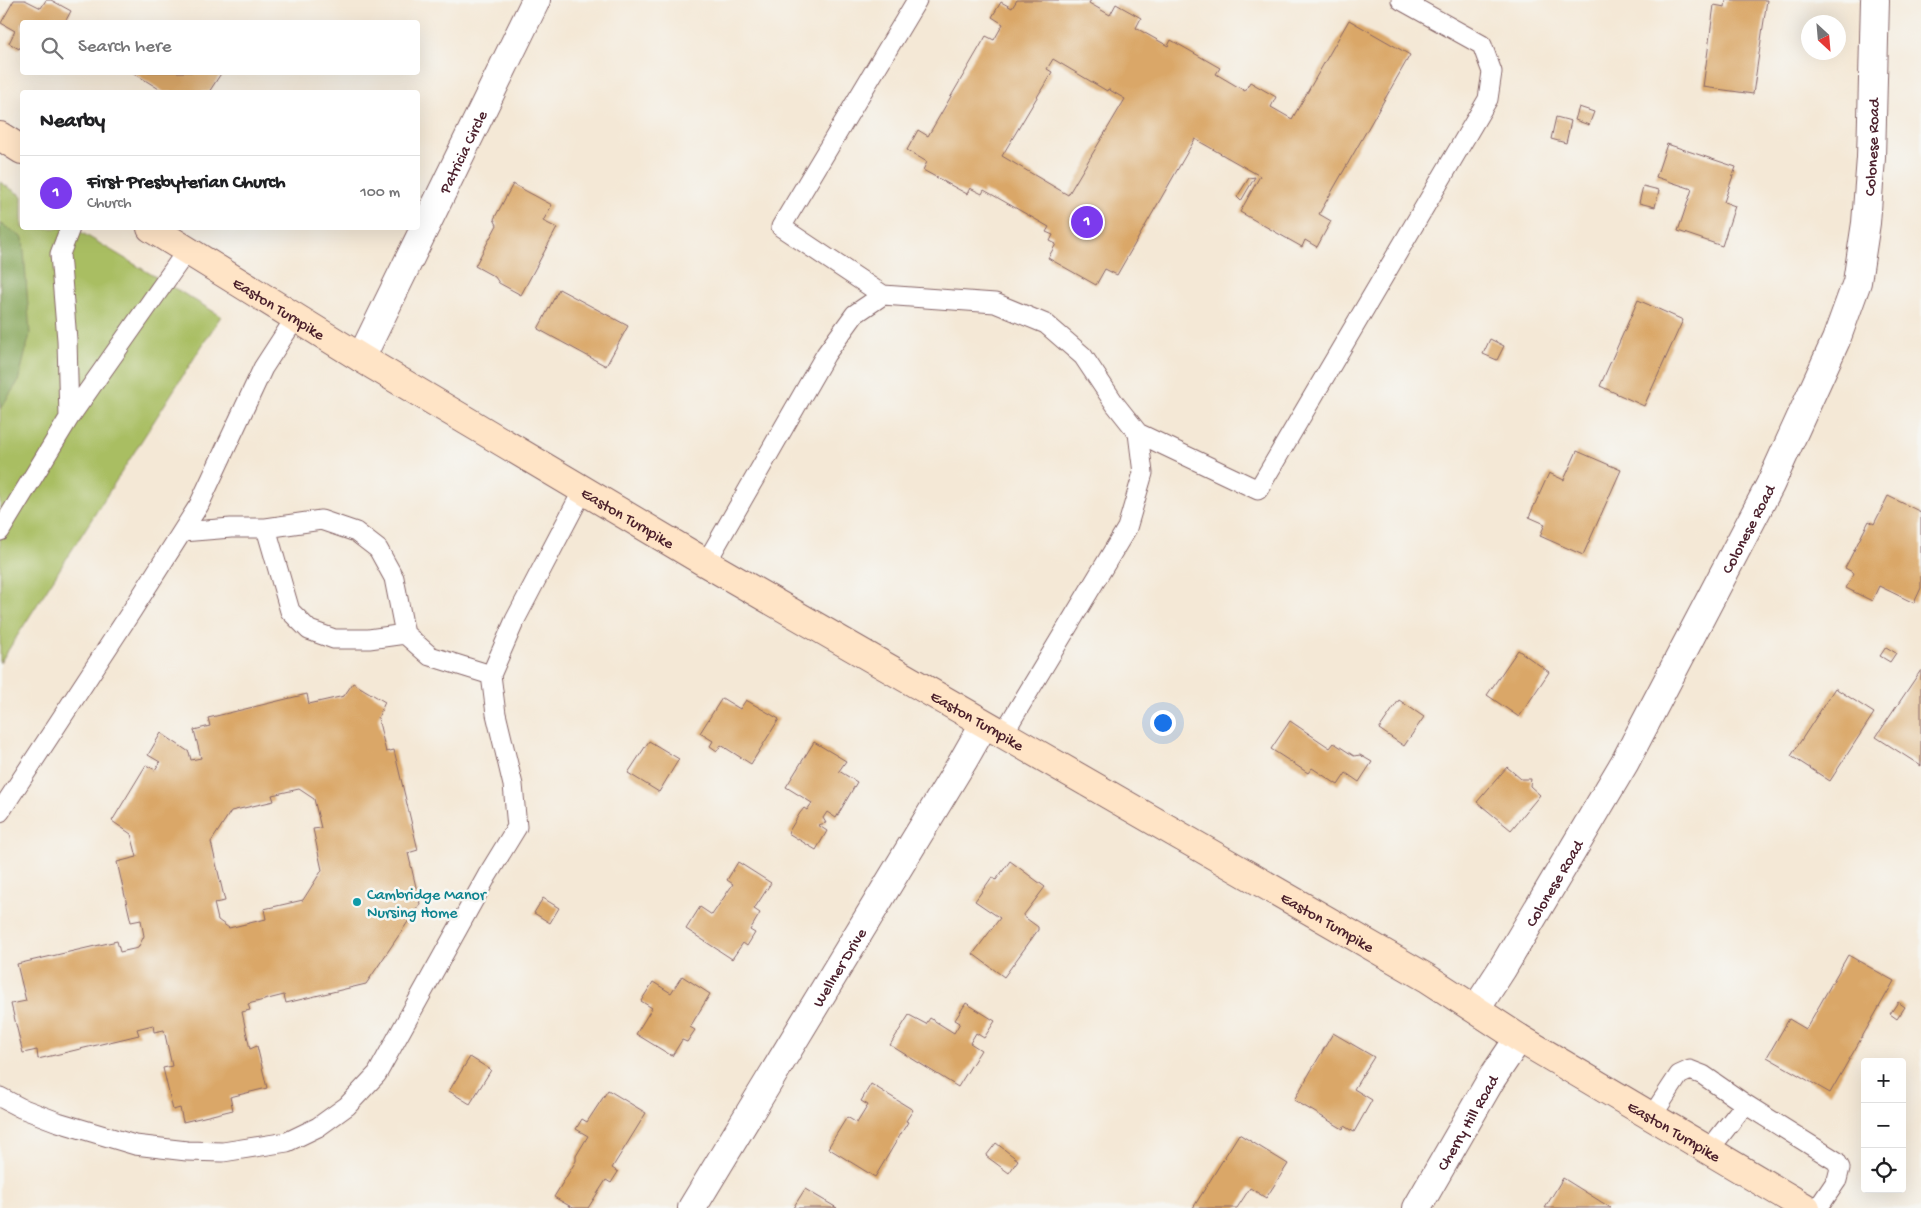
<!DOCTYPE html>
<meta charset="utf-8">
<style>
:root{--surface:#fff;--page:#f6f6f6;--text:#202124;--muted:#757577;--line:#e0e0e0;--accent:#7c3aed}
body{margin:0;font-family:"Gochi Hand",sans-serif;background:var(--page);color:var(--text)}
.controls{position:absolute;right:15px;bottom:15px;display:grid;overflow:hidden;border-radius:5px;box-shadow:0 5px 20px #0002}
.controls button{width:45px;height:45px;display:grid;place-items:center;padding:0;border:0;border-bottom:1px solid var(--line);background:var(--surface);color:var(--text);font:25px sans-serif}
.compass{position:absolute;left:1801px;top:15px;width:45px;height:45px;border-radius:50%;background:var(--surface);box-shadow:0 5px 20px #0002;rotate:154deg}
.you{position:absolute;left:1162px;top:722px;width:18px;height:18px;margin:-12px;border:4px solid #fff;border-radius:50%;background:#1a73e8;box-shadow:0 0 0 8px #1a73e833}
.badge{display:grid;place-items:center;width:32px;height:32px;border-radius:50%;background:var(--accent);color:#fff;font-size:16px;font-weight:700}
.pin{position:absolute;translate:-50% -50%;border:2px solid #fff;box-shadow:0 1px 5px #0006}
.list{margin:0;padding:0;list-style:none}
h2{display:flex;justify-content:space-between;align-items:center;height:65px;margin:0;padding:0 20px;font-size:21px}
h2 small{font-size:16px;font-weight:400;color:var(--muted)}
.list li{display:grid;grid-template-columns:32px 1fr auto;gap:15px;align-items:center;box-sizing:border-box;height:75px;padding:0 20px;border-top:1px solid var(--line)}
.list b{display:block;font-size:19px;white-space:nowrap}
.list p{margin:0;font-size:16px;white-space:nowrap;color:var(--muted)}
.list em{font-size:16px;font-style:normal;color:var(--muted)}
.icon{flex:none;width:28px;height:28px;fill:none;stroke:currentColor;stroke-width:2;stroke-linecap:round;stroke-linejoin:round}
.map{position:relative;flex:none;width:1921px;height:1208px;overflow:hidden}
.search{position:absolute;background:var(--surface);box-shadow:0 5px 20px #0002;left:20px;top:20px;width:400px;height:55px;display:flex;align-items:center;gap:12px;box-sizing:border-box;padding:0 18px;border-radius:5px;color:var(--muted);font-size:19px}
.panel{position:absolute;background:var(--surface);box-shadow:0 5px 20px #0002;left:20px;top:90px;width:400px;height:140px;border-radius:5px}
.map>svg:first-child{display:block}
.green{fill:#a9be62;stroke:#7a6e46}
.forest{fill:#86a558;stroke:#686242}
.building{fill:#daa767;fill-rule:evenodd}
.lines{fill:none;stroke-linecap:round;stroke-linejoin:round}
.lane-casing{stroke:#866567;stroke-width:21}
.street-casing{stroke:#866567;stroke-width:30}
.secondary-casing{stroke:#866567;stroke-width:30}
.lane{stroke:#fff;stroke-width:19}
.street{stroke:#fff;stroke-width:28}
.secondary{stroke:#ffe4c6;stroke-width:28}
.culture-dot{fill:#0f9aa8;stroke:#f6f6f2;stroke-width:2}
.labels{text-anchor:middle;stroke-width:5;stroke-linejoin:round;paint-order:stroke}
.street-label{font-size:16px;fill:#4a1f2b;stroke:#f6f6f2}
.culture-label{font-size:16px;fill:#0d838f;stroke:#f6f6f2;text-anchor:start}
</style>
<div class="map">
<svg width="1921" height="1208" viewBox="0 0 1921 1208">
<rect width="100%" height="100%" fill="#f6f6f2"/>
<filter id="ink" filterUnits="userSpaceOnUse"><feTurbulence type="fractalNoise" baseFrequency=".02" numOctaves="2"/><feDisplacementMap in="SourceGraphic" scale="10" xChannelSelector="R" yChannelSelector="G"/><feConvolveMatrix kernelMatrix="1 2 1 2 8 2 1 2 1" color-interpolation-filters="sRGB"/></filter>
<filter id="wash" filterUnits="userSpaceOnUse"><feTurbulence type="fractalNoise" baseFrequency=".0096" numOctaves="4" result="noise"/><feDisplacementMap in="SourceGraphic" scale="20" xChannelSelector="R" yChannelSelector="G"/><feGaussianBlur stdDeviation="1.12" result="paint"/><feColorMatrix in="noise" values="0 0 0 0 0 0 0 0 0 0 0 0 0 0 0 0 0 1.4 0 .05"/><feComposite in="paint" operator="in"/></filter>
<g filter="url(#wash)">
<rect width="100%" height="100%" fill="#f4e8d6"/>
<path class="green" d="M0 182 22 196V228H74L221 316 0 663Z"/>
<path class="forest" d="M0 223 23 238 30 334 18 382 0 409Z"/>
<g id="blocks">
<path class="building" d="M14 0H25L41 8 46 0H51L71 11 65 22H22V44L19 49 9 43 15 31 1 23Z
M1017 0H1091L1089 3 1110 15 1116 4 1141 18 1136 28 1168 46 1171 40 1220 68 1216 74 1245 91 1250 82 1276 97 1271 107 1292 119 1349 20 1410 55 1319 214 1331 221 1317 247 1305 240 1302 247 1240 212 1260 176 1195 139 1117 275 1105 269 1096 285 1048 258 1056 244 1050 241 1053 235 1046 232 1049 227 984 190 982 194 970 188 967 194 923 170 927 162 907 150 918 130 928 136 986 36 994 40 1003 24 992 17 1001 2 1012 8ZM1053 59 1107 91 1108 89 1125 99 1068 195 1002 156 1052 72 1047 69Z
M1726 0H1767L1753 94 1703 87 1714 5 1725 7Z
M132 72H222L209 92H164Z
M1579 107 1594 112 1589 125 1575 120Z
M1556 117 1571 121 1566 143 1551 139Z
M1667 144 1736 167 1724 202 1735 206 1722 246 1678 231 1692 189 1656 177Z
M1255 177 1241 201 1237 197 1249 178Z
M513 184 552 205 543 221 557 228 521 295 499 283 495 277 475 266 497 225 494 219Z
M1643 186 1659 190 1655 207 1639 203Z
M559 289 628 326 606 366 538 329Z
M1638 300 1683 320 1644 406 1600 386Z
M1490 339 1504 346 1497 360 1483 354Z
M1577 451 1621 470 1583 555 1540 536 1545 524 1529 517 1549 473 1564 480Z
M1888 496 1921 512V588L1914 603 1879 586 1872 601 1846 588 1854 573 1845 568 1869 521 1874 524Z
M1886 647 1896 653 1890 662 1880 656Z
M1518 650 1549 672 1519 717 1487 695Z
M1921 670V766L1876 737Z
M353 683 385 702 378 718 386 752 394 750 418 850 408 853 420 904 366 984 286 1003 284 995 248 1004 250 1010 242 1012 250 1049 257 1046 267 1088 230 1097 233 1110 183 1122 180 1108 173 1110 163 1068 172 1066 164 1030 154 1032 153 1025 137 1029 139 1035 38 1059 37 1050 23 1053 11 1004 26 1001 17 964 117 941 120 952 138 948 144 936 141 920 131 922 117 862 137 857 131 834 112 821 146 765 155 770 160 762 148 755 161 733 189 752 191 760 201 758 194 730 210 726 208 718 307 694 309 704 344 696ZM299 789 314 799 321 828 313 829 322 870 303 900 264 909 266 919 229 928 218 920 214 903 225 901 211 842 231 811 274 801 272 795Z
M1835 688 1874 713 1830 781 1791 756Z
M722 698 740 709 746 700 779 719 751 764 721 745 717 751 710 746 713 741 700 733Z
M1399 700 1424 717 1404 746 1379 729Z
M1290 721 1330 748 1334 743 1354 756 1360 755 1372 762 1359 782 1346 773 1338 785 1312 768 1308 773 1271 749Z
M649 741 679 759 659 792 628 773Z
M814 742 846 761 839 771 857 782 836 818 827 812 823 818 826 823 818 825 827 831 816 850 788 833 800 813 804 808 807 810 812 803 786 787Z
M1507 767 1521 779H1531L1530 786 1540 795 1511 830 1477 802Z
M1010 861 1045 887 1023 916 1038 927V930L1004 977 973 954 1000 918 975 901 992 877 996 880Z
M738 862 771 883 754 909 760 913 750 930 755 933 747 946 743 943 732 959 686 929 700 907 712 915 733 884 727 880Z
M543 898 559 908 550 923 534 913Z
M1848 955 1894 981 1830 1093 1767 1057 1789 1019 1806 1029Z
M682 976 710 994 690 1027 695 1030 687 1042 682 1040 672 1056 636 1034 652 1008 641 1001 653 982 671 993Z
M1898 1002 1905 1007 1897 1019 1890 1014Z
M966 1003 995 1021 984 1038 976 1033 970 1043 981 1050 958 1087 890 1045 909 1015 926 1024 930 1018 954 1033 960 1023 955 1020Z
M1333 1033 1374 1057 1354 1089 1372 1100 1354 1132 1344 1126 1343 1129 1294 1100Z
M470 1057 491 1070 470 1104 449 1091Z
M871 1084 913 1110 906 1121 908 1122 875 1177 828 1148 847 1117 857 1123 868 1105 861 1101Z
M608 1090 646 1113 612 1168 618 1172 611 1183 606 1180 588 1208H573L554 1197 576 1161V1156L588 1136 576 1129 582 1119 587 1122Z
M1239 1134 1288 1164 1266 1198 1250 1188 1237 1208H1193Z
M996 1143 1018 1160 1009 1173 986 1156Z
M1563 1178 1611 1208H1545Z
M805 1189 837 1208H793Z"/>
</g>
</g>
<g filter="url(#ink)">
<use href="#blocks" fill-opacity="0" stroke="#866567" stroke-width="1"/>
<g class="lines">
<g class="lane-casing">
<path id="lane" d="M917 0 781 227 883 295 995 303 1046 324 1083 356 1115 404 1138 433 1258 490 1488 99 1492 72 1482 45 1401 0
M69 418 67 340 60 254 70 228
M266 528 290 611 309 630 334 639H369L405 634
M0 531 69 418 188 249
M182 532 231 528H266L321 520 356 532 378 549 394 578 405 634 430 656 491 675
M706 563 826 354 855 314 883 295
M1003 734 1127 528 1143 473 1138 433
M0 812 131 612 199 505 263 368 296 317
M0 1097 21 1108 58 1122 135 1145 187 1151 223 1152 287 1142 318 1127 347 1106 377 1074 487 876 517 827 513 785 496 714 491 675 515 620 583 490
M1652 1116 1679 1075 1690 1070 1703 1075 1745 1104
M1709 1150 1745 1104 1836 1161 1840 1168 1837 1180 1818 1208"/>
</g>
<g class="street-casing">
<g id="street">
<path id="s1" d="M361 358 536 0"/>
<path id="s2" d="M1476 1009 1502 969 1625 762 1770 485 1836 340 1857 282 1866 223 1871 158 1875 0"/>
<path id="s3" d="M692 1208 963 761 984 724"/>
<path id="s4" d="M1417 1208 1492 1078 1519 1038"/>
</g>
</g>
<g class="secondary-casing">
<g id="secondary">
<path d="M0 136 22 150"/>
<path id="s5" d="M151 228 361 358 706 563 1427 978 1519 1038 1806 1208"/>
</g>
</g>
<use href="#lane" class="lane"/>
<use href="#street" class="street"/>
<use href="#secondary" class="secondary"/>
</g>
</g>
<circle class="culture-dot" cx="357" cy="902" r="5"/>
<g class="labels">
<g class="street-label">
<text dy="6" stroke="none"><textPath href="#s2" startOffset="958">Colonese Road</textPath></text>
<text dy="6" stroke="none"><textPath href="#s1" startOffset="230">Patricia Circle</textPath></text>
<text dy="6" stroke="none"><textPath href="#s5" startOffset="151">Easton Turnpike</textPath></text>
<text dy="6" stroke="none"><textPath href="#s5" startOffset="558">Easton Turnpike</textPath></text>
<text dy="6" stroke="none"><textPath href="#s2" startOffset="552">Colonese Road</textPath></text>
<text dy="6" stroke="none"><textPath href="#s5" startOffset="962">Easton Turnpike</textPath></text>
<text dy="6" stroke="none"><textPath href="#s2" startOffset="148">Colonese Road</textPath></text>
<text dy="6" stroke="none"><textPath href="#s5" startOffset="1366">Easton Turnpike</textPath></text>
<text dy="6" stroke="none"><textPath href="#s3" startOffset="282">Wellner Drive</textPath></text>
<text dy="6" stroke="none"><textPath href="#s4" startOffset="99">Cherry Hill Road</textPath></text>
<text dy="6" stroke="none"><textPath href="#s5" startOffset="1771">Easton Turnpike</textPath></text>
</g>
<g class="culture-label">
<text x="367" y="899">Cambridge Manor<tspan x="367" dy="18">Nursing Home</tspan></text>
</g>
</g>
</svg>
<div class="controls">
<button>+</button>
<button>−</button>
<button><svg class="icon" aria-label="locate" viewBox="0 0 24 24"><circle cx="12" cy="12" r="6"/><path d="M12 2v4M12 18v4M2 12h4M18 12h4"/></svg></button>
</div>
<svg class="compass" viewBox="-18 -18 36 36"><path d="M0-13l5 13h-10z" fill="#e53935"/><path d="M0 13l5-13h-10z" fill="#757577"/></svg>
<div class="you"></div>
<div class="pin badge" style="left:1087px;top:222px">1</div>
<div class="search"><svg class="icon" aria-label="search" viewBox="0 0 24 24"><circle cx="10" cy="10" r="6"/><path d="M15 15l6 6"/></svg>Search here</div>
<section class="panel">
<h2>Nearby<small></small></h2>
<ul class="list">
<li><span class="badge">1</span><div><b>First Presbyterian Church</b><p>Church</p></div><em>100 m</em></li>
</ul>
</section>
</div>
